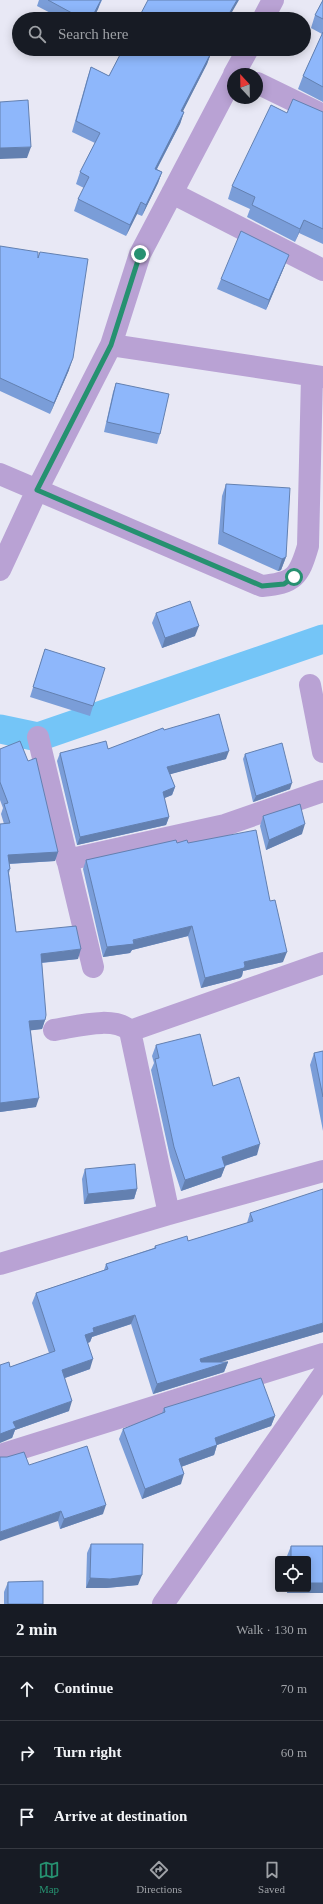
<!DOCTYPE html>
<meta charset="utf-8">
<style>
:root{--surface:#171b24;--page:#242831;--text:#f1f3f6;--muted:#9ea1a6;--line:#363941;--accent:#269170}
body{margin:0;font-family:Georgia,serif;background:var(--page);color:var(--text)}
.controls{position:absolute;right:12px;bottom:12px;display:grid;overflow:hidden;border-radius:4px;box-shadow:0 2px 10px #0003}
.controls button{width:36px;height:36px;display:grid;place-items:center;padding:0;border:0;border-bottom:1px solid var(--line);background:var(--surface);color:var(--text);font:20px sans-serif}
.compass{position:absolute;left:227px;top:68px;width:36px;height:36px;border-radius:50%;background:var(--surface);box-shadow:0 2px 10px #0003;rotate:338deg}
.stop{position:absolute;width:12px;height:12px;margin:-9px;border:3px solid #269170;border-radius:50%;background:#fff}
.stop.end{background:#269170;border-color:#fff;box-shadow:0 1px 4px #0008}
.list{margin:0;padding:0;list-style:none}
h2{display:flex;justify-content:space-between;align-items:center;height:52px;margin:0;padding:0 16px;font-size:17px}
h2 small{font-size:13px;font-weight:400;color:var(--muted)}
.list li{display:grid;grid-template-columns:26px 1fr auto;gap:12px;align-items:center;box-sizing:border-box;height:64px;padding:0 16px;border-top:1px solid var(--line)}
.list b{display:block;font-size:15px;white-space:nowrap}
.list em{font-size:13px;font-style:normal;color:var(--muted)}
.icon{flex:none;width:22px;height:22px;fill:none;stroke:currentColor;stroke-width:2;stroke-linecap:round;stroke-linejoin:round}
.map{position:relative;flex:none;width:323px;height:1604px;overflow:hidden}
.search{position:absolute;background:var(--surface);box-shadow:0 2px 10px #0003;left:12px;right:12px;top:12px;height:44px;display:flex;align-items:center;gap:10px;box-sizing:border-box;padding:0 14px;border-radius:22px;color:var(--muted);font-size:15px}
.sheet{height:244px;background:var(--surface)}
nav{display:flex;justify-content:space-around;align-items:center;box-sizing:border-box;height:56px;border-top:1px solid var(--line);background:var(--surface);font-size:11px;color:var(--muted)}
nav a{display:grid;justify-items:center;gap:2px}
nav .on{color:var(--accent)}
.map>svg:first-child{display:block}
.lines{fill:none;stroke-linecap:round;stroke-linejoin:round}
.canal{stroke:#74c5f7;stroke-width:29}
.minor{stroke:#b9a2d4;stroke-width:22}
.wall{fill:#7a9dd8}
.shaded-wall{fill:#6380b0}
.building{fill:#8eb7fb;stroke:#6380b0}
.route{stroke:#269170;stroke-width:5}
</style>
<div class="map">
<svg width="323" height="1604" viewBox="0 0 323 1604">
<rect width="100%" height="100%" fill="#e8e8f5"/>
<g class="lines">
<path class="canal" d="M0 729 38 737 323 639"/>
<path class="minor" d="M263 19 273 0
M234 74 248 49
M257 83 323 115
M172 193 323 270
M111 345 323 377
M0 474 262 586C294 583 299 577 308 546L312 376
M0 570 37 490 111 345 140 254 233 77
M310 685 323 752
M38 737 93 967
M67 860 225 825 323 791
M54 1030C75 1027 114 1015 130 1031L169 1214
M130 1031 323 963
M0 1264 169 1214 323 1171
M0 1455 323 1354
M163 1604 323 1375"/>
</g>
<path class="wall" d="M39 0H102L98 9 93 19H62L37 6Z
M323 0V102L298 89 303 76 322 34 311 28 315 15Z
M123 49H211L209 52 211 53 207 64 182 112H184L180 124 157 169 162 172 158 183 142 216 137 214 126 236 74 211 78 199 84 188 76 184 80 172 95 143 72 132 87 79 91 67 109 76Z
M323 112V244L299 233 295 242 247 217 250 209 228 199 232 186 287 113Z
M0 246 38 257 40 252 69 370 50 414 0 391Z
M285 265 266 310 217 289 221 279Z
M116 383 160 434 157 444 104 432 113 392Z
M226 484 286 557 281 570 278 571 218 544 222 496Z
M156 613 195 636 162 648 152 623Z
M45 649 93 706 90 716 30 697Z
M164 730 226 759 170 774 175 787 172 795 164 798 169 817 166 825 77 845 57 761 60 753 108 749Z
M0 749 58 852 55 861 9 864 10 869 9 873 16 932 78 959 42 963 45 1020 42 1029 31 1030 36 1107 0 1112V824H4L1 814 3 808 0 800Z
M245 754 290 789 253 802 243 759Z
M263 816 302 834 266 850 260 826Z
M177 843H188L270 901 283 962 243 971 242 976 240 978 201 988 188 936 132 950 130 953 103 957 83 869 86 860Z
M156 1045 213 1086 257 1155 225 1166 221 1177 181 1191 170 1157 151 1070 154 1063 152 1056Z
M323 1051V1131L310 1065 314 1053Z
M85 1169 137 1189 134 1199 84 1204 82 1179Z
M250 1213 323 1332 220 1362H228L224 1372 153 1394 131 1324 92 1337 90 1342 88 1343 90 1369 65 1378 69 1411 15 1430 12 1438 10 1367 49 1353 32 1303 36 1293 104 1270 106 1264 154 1248 155 1246 188 1241 247 1223Z
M164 1408 275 1416 271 1426 217 1445 214 1455 181 1467V1484L142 1499 119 1439 123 1429 162 1413Z
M29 1465 103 1514 60 1529 58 1521Z
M91 1544 138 1585 106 1588H86L87 1553Z
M291 1546H323V1593H287V1589H308V1559H287V1556Z
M8 1582 43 1604H4V1592Z"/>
<path class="shaded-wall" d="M101 0 98 9 93 19H91Z
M237 0H239L228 19H226Z
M211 53 207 64 177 123 181 111Z
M184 112 180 124 151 180 155 169Z
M31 147 27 158 0 159V148Z
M162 172 158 183 142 216 146 205Z
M141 202 137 214 126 236 130 225Z
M304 220 299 233 295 242 300 229Z
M289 255 285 265 266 310 269 300Z
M73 358 69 370 50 414 54 403Z
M286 557 281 570 278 571 282 559Z
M199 626 195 636 162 648 165 638Z
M229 751 226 759 164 776 167 767Z
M292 783 290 789 253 802 256 796Z
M175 787 172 795 160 800 163 792Z
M169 817 166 825 77 845 80 837Z
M305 824 302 834 266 850 269 840Z
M58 852 55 861 5 864 8 855Z
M192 926 188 936 132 950 130 953 103 957 107 947Z
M81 949 78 959 38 963 41 954Z
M287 952 283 962 243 971 242 976 240 978 201 988 205 978 244 962Z
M45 1020 42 1029 26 1031 29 1021Z
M39 1098 36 1107 0 1112V1103Z
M260 1144 257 1155 218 1168 222 1157Z
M225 1167 221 1177 181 1191 185 1180Z
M137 1189 134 1199 84 1204 88 1194Z
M135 1315 131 1324 92 1337 90 1342 81 1345 85 1335 93 1328Z
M323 1323V1332L197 1369 200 1359Z
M93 1359 90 1369 59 1380 62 1370Z
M228 1362 224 1372 153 1394 157 1384Z
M72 1401 69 1411 15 1430 12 1438 0 1443V1434L13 1422Z
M275 1416 271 1426 217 1445 214 1455 175 1469 179 1459 215 1438Z
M184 1474 181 1484 142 1499 145 1489Z
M106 1505 103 1514 60 1529 64 1519Z
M61 1511 58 1521 0 1541V1532Z
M142 1575 138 1585 106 1588H86L90 1578Z
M308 1583H323V1593H287L289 1589H308Z"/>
<path class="building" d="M48 0H101L91 19H83Z
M148 0H237L226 19H138Z
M323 0V19L315 15Z
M323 32V87L303 76Z
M123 49H208L207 51 211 53 181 111 184 112 155 169 162 172 146 205 141 202 130 225 78 199 89 177 80 172 100 133 76 121 91 67 109 76Z
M293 99 323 112V229L304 220 300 229 252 205 255 197 232 186 271 105 287 113Z
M28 100 31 147 0 148V102Z
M241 231 289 255 269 300 221 279Z
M0 246 38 252V258L40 252 88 259 73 358 54 403 0 378Z
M116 383 169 394 160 434 107 422Z
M226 484 290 488 286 557 282 559 223 532Z
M190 601 199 626 165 638 156 613Z
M45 649 105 668 93 706 33 687Z
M219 714 229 751 167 767 175 787 163 792 169 817 80 837 60 753 106 741 108 749 163 728 164 730Z
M20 741 28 761 36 758 58 852 8 855 10 869 8 870 16 932 76 926 81 949 41 954 46 1015 45 1020 29 1021 39 1098 0 1103V824L10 823 4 804 8 803 0 782V749Z
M282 743 292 783 256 796 245 754Z
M300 804 305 824 269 840 263 816Z
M256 830 270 901 275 900 287 952 244 962 245 966 244 968 205 978 192 926 133 940 134 944 107 947 86 860 176 840 177 843 187 840 188 843Z
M200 1034 213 1086 239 1077 260 1144 222 1157 225 1167 185 1180 174 1147 155 1059 159 1058 156 1045Z
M323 1051V1097L314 1053Z
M135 1164 137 1189 88 1194 85 1169Z
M323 1189V1323L200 1359 201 1362H228L157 1384 135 1315 93 1328 94 1332 85 1335 93 1359 62 1370 72 1401 13 1422 16 1428 0 1434V1365L9 1362 10 1367 55 1351 36 1293 108 1269 106 1264 156 1248 155 1246 187 1236 188 1241 253 1221 250 1213Z
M261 1378 275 1416 215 1438 217 1445 179 1459 184 1474 145 1489 123 1429 165 1412 164 1408Z
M87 1446 106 1505 64 1519 61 1511 0 1532V1457H7L24 1452 29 1465Z
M91 1544H143L142 1575 110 1579 90 1578Z
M291 1546H323V1583H308V1559H291Z
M43 1581V1604H8V1582Z"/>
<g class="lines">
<path class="route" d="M140 254 111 345 37 490 262 586 284 584 294 577"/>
</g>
</svg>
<div class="controls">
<button><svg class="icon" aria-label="locate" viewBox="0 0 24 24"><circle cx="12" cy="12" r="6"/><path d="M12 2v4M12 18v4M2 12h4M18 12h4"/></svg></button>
</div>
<svg class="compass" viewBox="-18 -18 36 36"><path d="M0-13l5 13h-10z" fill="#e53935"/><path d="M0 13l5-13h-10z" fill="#9ea1a6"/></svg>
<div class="stop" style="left:294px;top:577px"></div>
<div class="stop end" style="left:140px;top:254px"></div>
<div class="search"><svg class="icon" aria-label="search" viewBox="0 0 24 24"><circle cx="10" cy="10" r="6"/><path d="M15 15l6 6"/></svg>Search here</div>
</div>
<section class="sheet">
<h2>2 min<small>Walk · 130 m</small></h2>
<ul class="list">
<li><svg class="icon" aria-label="ahead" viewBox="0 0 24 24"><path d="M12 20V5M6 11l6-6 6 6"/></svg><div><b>Continue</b></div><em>70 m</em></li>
<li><svg class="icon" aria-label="right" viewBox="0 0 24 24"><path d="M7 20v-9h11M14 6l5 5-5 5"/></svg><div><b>Turn right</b></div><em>60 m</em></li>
<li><svg class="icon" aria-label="arrive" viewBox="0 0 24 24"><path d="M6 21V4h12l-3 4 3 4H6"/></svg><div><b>Arrive at destination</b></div></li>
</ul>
</section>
<nav>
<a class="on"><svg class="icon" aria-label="map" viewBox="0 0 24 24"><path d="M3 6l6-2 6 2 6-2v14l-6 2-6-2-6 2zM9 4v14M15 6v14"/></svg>Map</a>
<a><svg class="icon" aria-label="directions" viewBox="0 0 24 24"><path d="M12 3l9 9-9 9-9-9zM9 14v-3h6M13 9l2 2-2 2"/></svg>Directions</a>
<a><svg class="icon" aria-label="saved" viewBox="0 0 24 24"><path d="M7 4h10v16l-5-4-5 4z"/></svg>Saved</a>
</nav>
